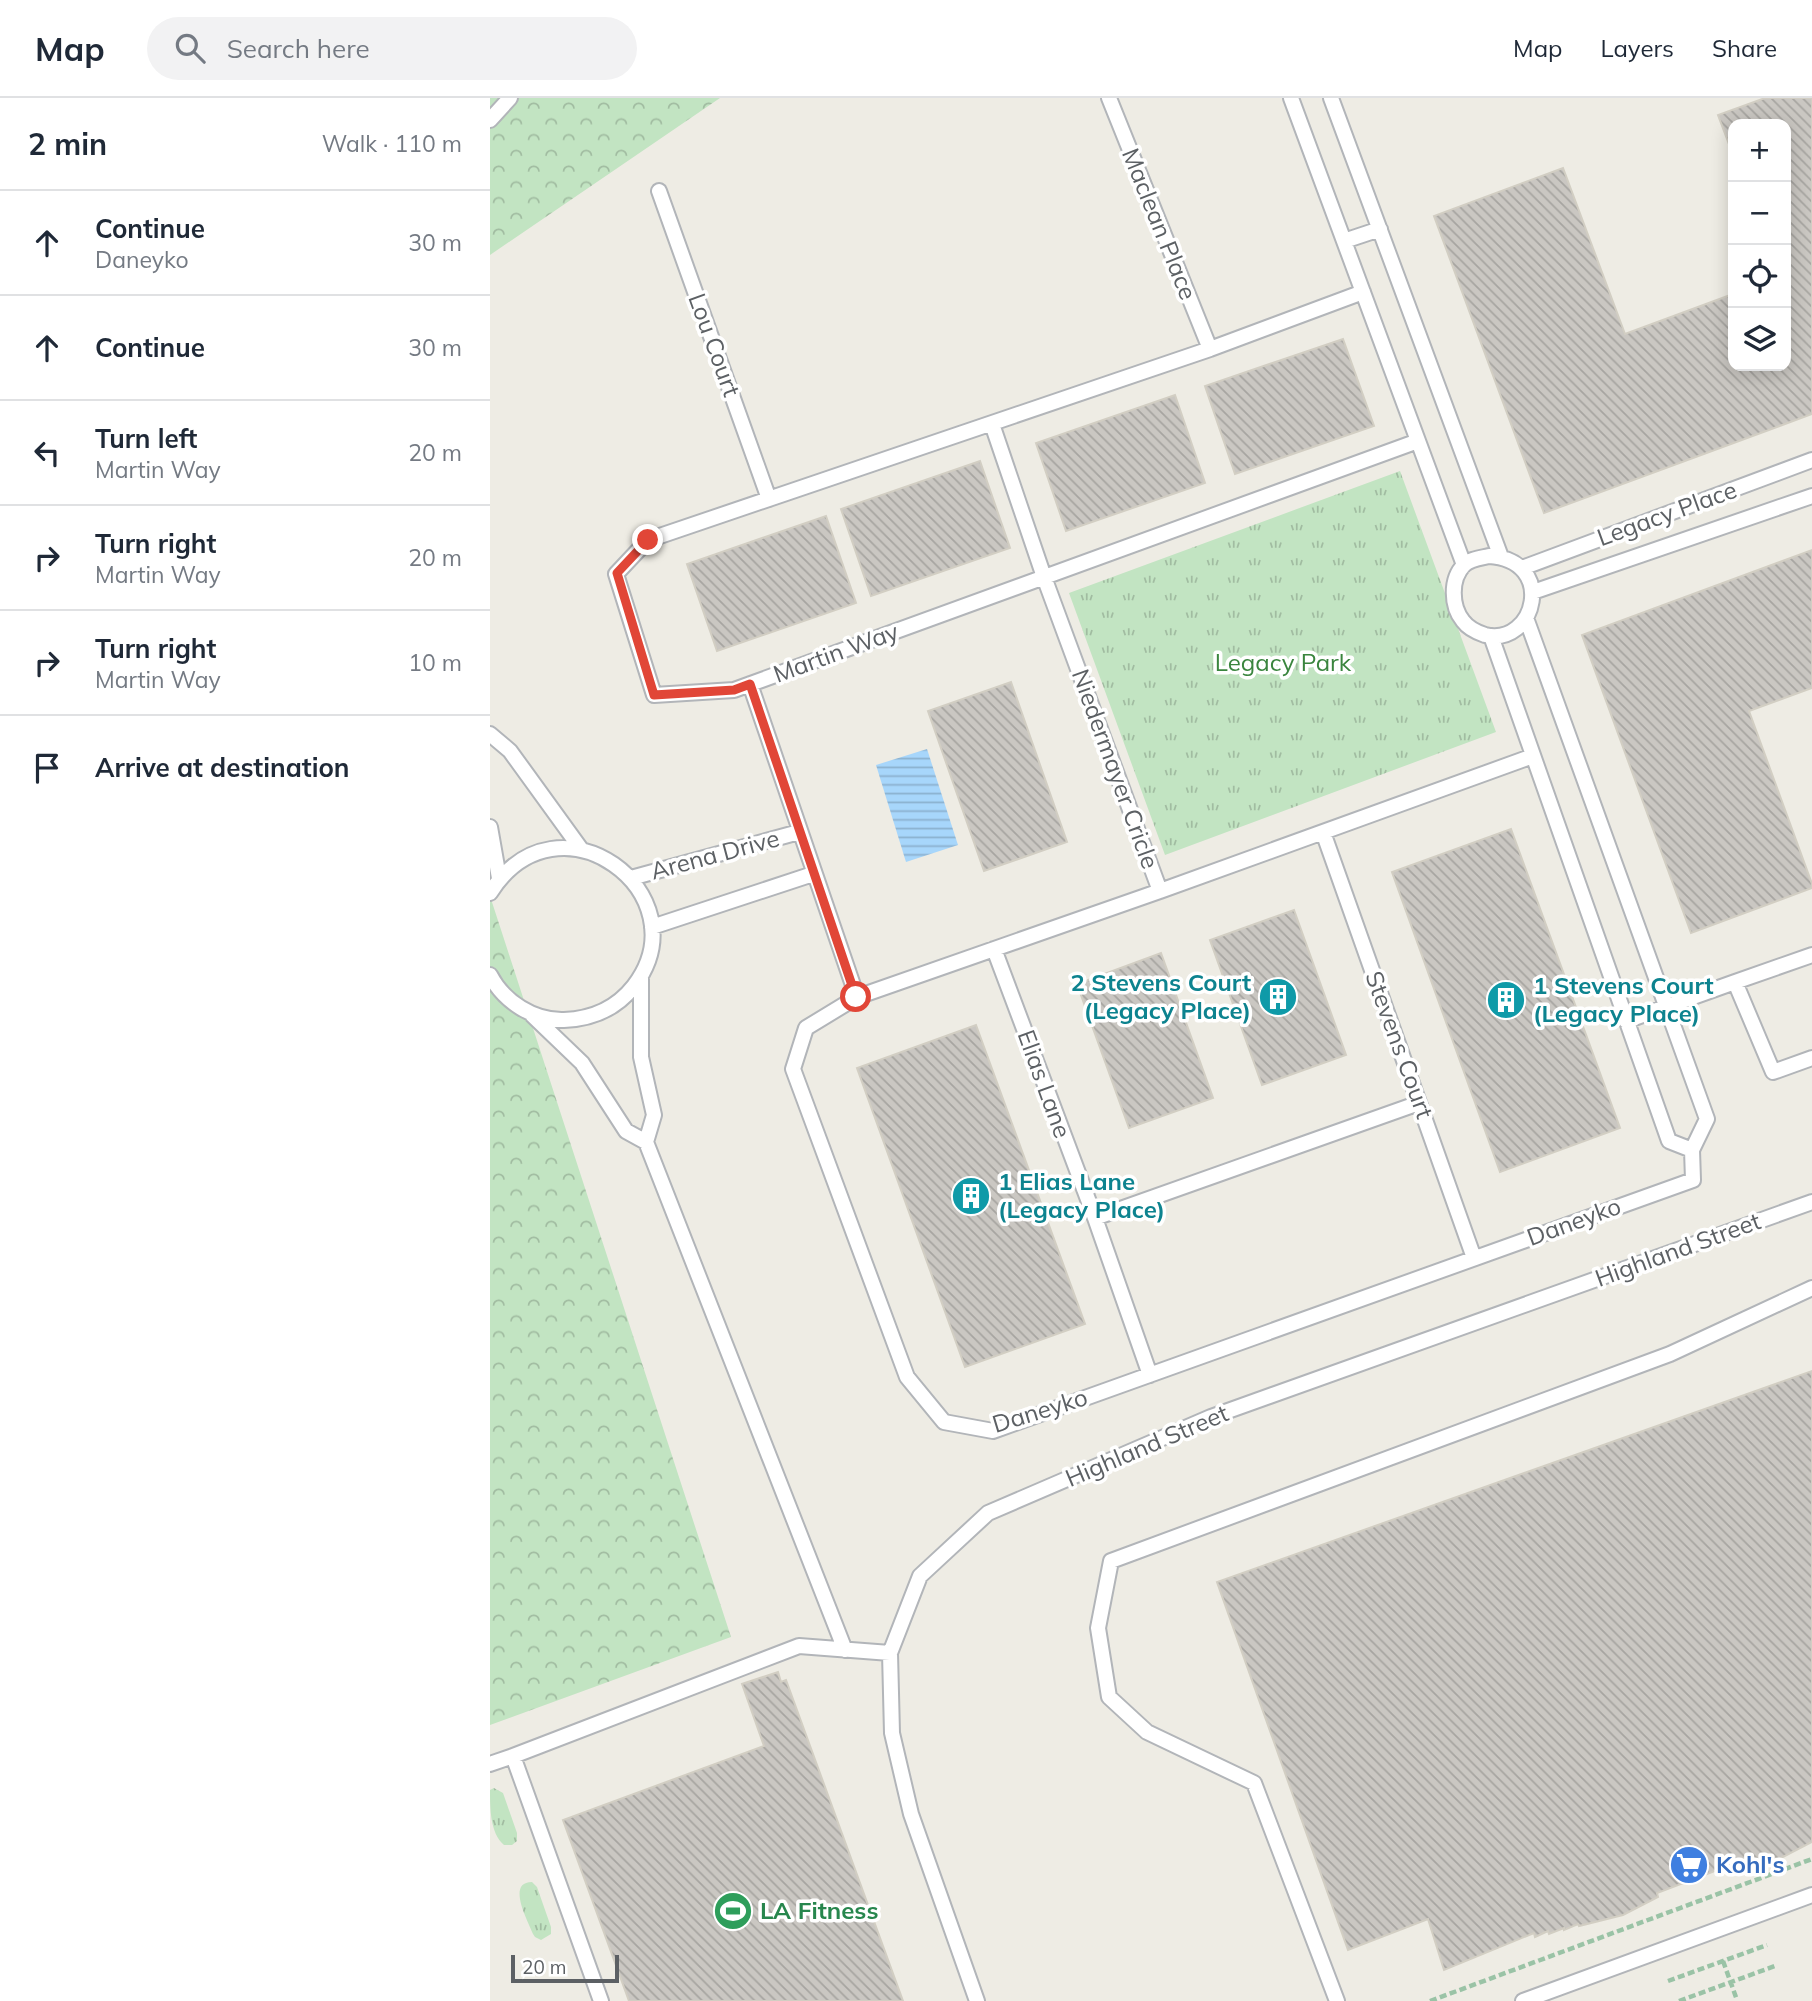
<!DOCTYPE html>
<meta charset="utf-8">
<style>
:root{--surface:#fff;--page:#f2f2f3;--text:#1f2937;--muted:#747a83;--line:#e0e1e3}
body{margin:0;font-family:Mulish,sans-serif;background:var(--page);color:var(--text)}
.controls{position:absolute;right:21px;top:21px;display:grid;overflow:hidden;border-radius:14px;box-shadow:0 4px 18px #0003}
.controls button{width:63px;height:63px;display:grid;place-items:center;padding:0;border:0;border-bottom:2px solid var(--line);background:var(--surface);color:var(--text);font:35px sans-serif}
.scale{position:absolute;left:21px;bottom:18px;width:108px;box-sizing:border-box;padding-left:7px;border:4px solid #5c6064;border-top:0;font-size:19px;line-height:24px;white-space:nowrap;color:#5c6064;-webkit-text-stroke:5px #fff;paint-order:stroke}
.stop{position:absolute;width:21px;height:21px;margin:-16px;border:5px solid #e14637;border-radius:50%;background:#fff}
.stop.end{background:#e14637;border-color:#fff;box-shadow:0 2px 7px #0008}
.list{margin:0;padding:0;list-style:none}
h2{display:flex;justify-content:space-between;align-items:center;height:91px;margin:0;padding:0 28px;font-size:30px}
h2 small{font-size:23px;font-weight:400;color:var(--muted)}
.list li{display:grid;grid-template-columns:46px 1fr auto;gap:21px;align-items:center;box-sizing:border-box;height:105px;padding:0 28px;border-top:2px solid var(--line)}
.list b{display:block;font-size:26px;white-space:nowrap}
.list p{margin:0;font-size:23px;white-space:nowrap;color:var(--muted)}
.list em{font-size:23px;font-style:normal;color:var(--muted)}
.icon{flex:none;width:38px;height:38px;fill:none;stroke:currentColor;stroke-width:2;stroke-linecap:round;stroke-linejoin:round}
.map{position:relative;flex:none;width:1322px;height:1903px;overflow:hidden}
header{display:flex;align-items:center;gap:42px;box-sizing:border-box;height:98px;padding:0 35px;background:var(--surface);border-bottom:2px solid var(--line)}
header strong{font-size:33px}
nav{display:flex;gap:38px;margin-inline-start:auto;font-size:24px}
.search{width:490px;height:63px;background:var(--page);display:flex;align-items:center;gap:18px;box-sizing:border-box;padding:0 24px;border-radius:38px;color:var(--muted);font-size:26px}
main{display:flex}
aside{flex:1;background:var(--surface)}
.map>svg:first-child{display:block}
.grass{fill:url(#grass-tufts)}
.forest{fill:url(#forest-crowns)}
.water{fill:url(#water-rules)}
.building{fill:url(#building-back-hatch);stroke:#d2cec3;stroke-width:2}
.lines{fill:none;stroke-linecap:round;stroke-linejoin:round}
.service-casing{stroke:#b2b5b9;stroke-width:18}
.path{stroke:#9ac3a6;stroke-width:4.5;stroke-dasharray:7 3.5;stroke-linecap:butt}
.service{stroke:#fff;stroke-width:14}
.route{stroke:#e14637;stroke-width:9}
.labels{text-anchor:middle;stroke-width:7;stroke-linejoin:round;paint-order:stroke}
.street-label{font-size:24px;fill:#5c6064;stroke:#fff}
.park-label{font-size:24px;fill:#3a853e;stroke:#fff}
.culture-label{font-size:24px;font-weight:bold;fill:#0d838f;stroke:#fff;text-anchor:start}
.shop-label{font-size:24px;font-weight:bold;fill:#366cbe;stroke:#fff;text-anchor:start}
.leisure-label{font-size:24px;font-weight:bold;fill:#27864d;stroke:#fff;text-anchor:start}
</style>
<header>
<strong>Map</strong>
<div class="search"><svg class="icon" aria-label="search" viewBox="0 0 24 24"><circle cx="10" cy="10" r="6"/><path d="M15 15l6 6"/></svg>Search here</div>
<nav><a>Map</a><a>Layers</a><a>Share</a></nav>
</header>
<main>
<aside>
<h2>2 min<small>Walk · 110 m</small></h2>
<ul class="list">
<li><svg class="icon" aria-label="ahead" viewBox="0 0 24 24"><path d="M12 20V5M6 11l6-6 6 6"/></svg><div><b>Continue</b><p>Daneyko</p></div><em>30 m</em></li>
<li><svg class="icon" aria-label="ahead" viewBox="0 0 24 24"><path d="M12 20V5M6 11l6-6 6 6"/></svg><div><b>Continue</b></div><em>30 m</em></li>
<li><svg class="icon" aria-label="left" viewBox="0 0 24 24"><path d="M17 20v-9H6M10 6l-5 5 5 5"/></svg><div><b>Turn left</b><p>Martin Way</p></div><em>20 m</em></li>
<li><svg class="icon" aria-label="right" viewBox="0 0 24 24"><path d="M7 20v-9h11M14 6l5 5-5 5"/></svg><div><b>Turn right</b><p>Martin Way</p></div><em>20 m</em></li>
<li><svg class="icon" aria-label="right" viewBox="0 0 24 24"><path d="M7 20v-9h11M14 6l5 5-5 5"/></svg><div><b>Turn right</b><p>Martin Way</p></div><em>10 m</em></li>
<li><svg class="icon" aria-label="arrive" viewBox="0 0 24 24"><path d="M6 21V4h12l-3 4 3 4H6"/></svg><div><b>Arrive at destination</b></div></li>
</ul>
</aside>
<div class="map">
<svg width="1322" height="1903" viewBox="0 0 1322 1903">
<defs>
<pattern id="grass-tufts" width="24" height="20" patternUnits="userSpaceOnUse" patternTransform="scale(1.75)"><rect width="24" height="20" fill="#c2e4c2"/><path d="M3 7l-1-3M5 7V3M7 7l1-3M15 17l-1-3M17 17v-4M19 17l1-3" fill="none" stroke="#a1bca1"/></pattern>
<pattern id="forest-crowns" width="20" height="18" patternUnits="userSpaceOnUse" patternTransform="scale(1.75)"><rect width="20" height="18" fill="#c2e4c2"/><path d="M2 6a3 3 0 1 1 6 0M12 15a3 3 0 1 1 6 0" fill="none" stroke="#a1bca1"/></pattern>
<pattern id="water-rules" width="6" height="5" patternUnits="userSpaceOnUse" patternTransform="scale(1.75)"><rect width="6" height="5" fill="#a7d6fb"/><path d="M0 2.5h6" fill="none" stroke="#8bb1cf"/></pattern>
<pattern id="building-back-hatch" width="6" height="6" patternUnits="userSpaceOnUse" patternTransform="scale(1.75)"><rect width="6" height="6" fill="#cac7c2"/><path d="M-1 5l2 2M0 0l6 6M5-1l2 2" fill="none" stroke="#a7a5a1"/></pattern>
</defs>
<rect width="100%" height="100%" fill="#eeece4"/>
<path class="grass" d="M910 373 1006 634 675 757 579 495Z
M4 1690 13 1695 27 1735V1743L22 1747H14C0 1735 0 1710 0 1692Z
M42 1784 47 1789 61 1829V1836L51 1842 45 1839 43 1836C38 1823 16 1784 42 1784Z"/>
<path class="forest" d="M0 0H230L0 157Z
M0 798 241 1539 0 1627Z"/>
<path class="water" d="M437 651 468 747 416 764 386 667Z"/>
<path class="building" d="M1275 0H1322V316L1054 415 944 118 1073 70 1135 236 1243 196V268H1296V26H1243V57L1228 17Z
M853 241 884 328 745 376 715 288Z
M685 297 715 385 576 433 546 345Z
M490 363 520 450 381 498 351 411Z
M336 418 366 505 227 553 197 466Z
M1322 452V590L1259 613 1322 786V790L1201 835 1092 537Z
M521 584 577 744 494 773 438 613Z
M1021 731 1130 1030 1010 1074 902 774Z
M804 812 856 957 772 987 720 842Z
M671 855 723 1000 639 1030 587 886Z
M486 927 595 1226 475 1269 367 970Z
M1322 1273V1744L1289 1761 1245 1771 1243 1766 1167 1795 1168 1799 1133 1817 1089 1828 1088 1826 1074 1832V1830L1059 1836 1058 1833 1045 1839 1044 1835 954 1872 938 1821 858 1852 727 1484Z
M288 1574 291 1584 296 1582 413 1903H139L73 1722 274 1648 252 1586Z"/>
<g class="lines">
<g class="service-casing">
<path id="service" d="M619 0 720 251
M801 0 974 467
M841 0 1011 459
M0 22 20 0
M169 93 279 401
M854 143 890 131
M873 194 720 251 158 442 126 476 164 597 244 592 928 343
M999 458C1067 462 1046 549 995 537 986 534 978 530 973 523 961 508 960 481 974 467 980 461 991 460 999 458Z
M1032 470 1322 362
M1043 494 1322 398
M1001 538 1179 1043 1202 1052
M260 586 367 899 316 930 303 971 417 1279 454 1324 503 1333 1203 1082 1202 1052 1217 1021 1036 520
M0 636 20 653 91 751
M0 729 9 780
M833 734 984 1160
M141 780 309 734
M670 793 1043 658
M0 795C68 687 214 796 144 888 126 911 102 921 74 922 44 923 14 904 0 877
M162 829 323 776
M504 851 605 1120
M1245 884 1322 857
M367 899 670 793 554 479 502 326
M42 917 92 965 136 1033 156 1044 164 1017 151 959V879
M1136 923 1245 884 1283 974 1322 960
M156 1044 355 1552
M660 1277 605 1120 929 1005
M0 1666 23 1658
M111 1903 23 1658 309 1548 400 1555
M487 1903 421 1716 402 1635 400 1555 430 1478 498 1415 721 1319 1322 1104
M847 1903 764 1685 657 1634 619 1599 608 1530 621 1463 1180 1256 1322 1190
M1033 1903 1322 1797"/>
</g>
<path class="path" d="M1233 1863 1247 1902
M1178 1883 1277 1847
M940 1903 1322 1761
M1189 1903 1285 1868"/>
<use href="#service" class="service"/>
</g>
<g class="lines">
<path class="route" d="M158 442 127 475 164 597 244 592 260 586 366 899"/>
</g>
<defs>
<g id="building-disc" transform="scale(2.0125)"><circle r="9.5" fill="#0f9aa8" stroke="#fff"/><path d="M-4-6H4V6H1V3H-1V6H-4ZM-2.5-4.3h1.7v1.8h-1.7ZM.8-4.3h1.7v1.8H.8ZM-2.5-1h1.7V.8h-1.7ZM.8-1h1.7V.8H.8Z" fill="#fff"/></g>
<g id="supermarket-disc" transform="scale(2.0125)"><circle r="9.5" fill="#3f7fe0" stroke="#fff"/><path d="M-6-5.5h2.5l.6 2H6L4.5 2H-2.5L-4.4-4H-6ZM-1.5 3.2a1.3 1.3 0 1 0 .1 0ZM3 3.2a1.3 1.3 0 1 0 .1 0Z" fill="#fff"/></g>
<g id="stadium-disc" transform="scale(2.0125)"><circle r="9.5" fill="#2e9e5b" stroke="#fff"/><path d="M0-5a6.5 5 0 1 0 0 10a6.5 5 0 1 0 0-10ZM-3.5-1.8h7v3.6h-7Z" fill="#fff"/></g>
</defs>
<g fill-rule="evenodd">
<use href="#building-disc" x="788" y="899"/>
<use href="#building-disc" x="1016" y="902"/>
<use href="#building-disc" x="481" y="1098"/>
<use href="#supermarket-disc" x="1199" y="1767"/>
<use href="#stadium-disc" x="243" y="1813"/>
</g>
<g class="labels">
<g class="street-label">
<text transform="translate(669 126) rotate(68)" y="8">Maclean Place</text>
<text transform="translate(224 247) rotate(70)" y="8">Lou Court</text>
<text transform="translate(1177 416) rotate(-20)" y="8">Legacy Place</text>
<text transform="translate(346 555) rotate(-20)" y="8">Martin Way</text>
<text transform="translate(625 671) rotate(70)" y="8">Niedermayer Cricle</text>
<text transform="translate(225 757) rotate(-15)" y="8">Arena Drive</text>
<text transform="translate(909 947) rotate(70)" y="8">Stevens Court</text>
<text transform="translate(554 986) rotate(70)" y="8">Elias Lane</text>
<text transform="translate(1084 1124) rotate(-20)" y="8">Daneyko</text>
<text transform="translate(1188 1152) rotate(-20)" y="8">Highland Street</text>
<text transform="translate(550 1313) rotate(-17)" y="8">Daneyko</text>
<text transform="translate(657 1348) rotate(-23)" y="8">Highland Street</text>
</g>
<g class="park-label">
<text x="793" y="573">Legacy Park</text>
</g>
<g class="culture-label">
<text x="761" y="893" text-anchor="end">2 Stevens Court<tspan x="761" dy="28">(Legacy Place)</tspan></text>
<text x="1043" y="896">1 Stevens Court<tspan x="1043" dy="28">(Legacy Place)</tspan></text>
<text x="508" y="1092">1 Elias Lane<tspan x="508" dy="28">(Legacy Place)</tspan></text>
</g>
<g class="shop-label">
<text x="1226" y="1775">Kohl's</text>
</g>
<g class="leisure-label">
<text x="270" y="1821">LA Fitness</text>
</g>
</g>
</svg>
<div class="controls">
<button>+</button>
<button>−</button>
<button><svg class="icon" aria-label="locate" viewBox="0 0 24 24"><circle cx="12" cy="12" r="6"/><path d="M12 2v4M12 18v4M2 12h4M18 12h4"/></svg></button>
<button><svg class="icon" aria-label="layers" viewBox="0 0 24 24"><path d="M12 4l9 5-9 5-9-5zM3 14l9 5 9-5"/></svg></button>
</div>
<div class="scale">20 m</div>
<div class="stop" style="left:366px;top:899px"></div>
<div class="stop end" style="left:158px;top:442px"></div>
</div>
</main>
